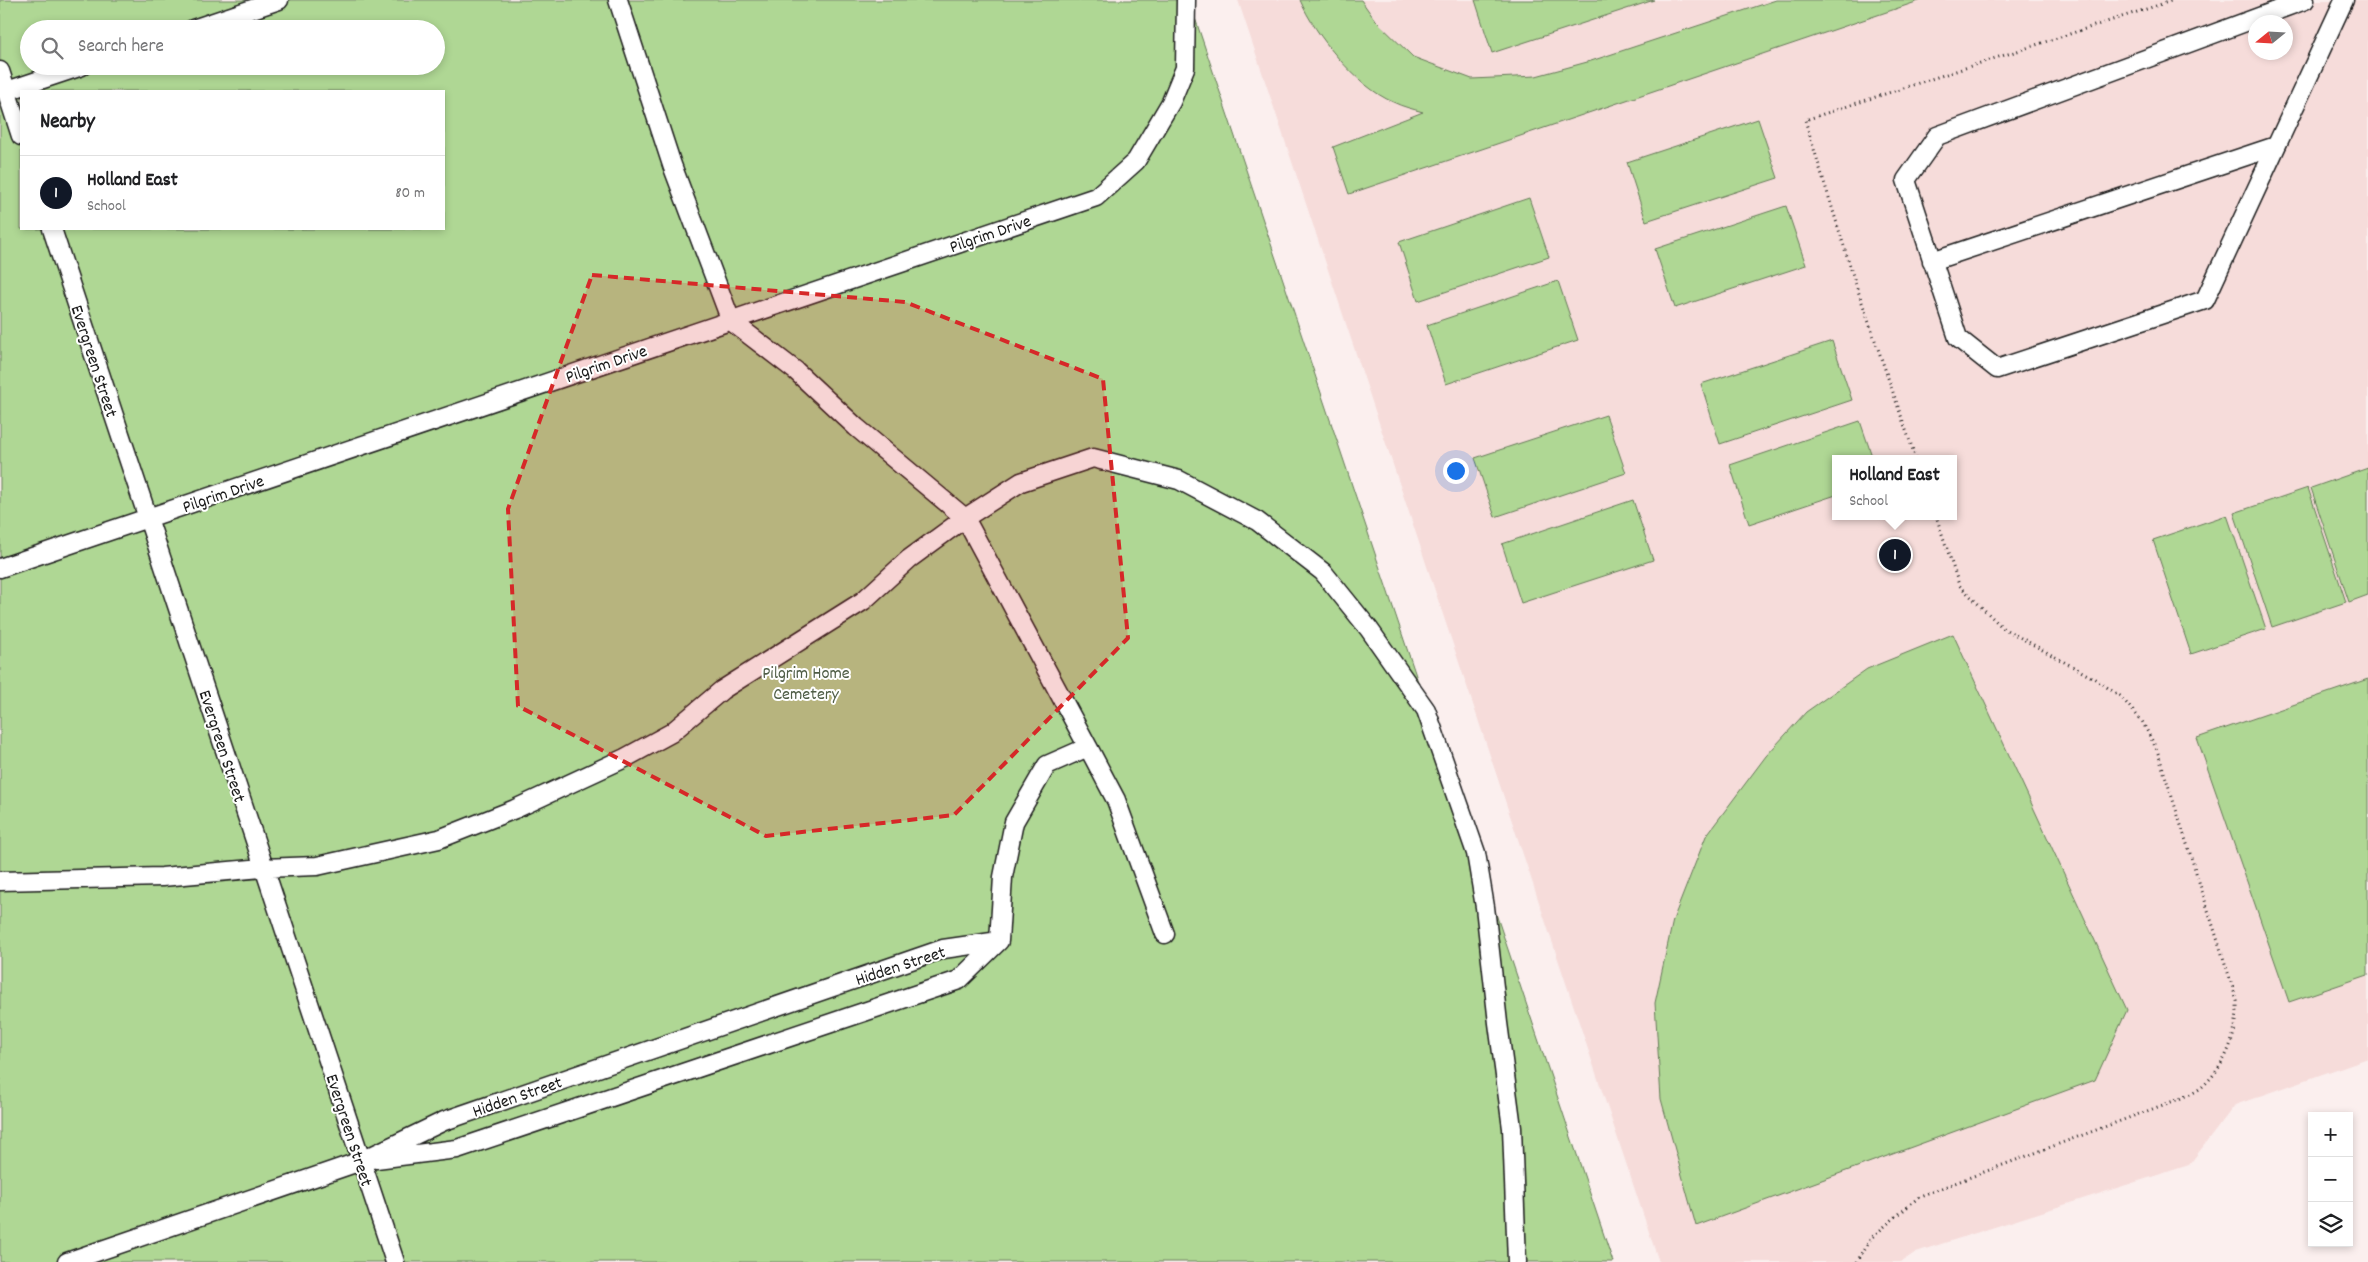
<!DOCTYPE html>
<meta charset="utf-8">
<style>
:root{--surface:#fff;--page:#f2f2f2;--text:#202124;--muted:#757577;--line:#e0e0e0;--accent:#111827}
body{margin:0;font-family:Dekko,sans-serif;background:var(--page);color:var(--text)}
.controls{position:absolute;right:15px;bottom:15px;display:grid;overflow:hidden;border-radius:0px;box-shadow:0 2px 8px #0003}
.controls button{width:45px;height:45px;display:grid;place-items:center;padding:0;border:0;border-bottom:1px solid var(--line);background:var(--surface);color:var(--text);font:25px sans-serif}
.compass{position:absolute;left:2248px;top:15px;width:45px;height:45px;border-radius:50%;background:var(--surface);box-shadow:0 2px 8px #0003;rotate:252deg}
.you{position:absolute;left:1455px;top:470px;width:18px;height:18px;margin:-12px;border:4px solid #fff;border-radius:50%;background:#1a73e8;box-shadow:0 0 0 8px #1a73e833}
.badge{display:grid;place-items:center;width:32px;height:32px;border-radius:50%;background:var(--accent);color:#fff;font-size:16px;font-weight:700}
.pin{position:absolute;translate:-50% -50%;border:2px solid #fff;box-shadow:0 1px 5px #0006}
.popup{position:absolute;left:1832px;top:455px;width:125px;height:65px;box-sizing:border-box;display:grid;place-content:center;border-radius:0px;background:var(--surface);filter:drop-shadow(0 1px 4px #0005);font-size:16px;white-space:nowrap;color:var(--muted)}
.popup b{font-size:19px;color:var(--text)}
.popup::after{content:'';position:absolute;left:50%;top:100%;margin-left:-10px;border:10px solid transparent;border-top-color:var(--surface)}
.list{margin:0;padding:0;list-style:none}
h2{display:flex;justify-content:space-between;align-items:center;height:65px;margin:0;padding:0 20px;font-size:21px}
h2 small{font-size:16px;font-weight:400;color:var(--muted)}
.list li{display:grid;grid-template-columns:32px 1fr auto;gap:15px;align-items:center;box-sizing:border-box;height:75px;padding:0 20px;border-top:1px solid var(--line)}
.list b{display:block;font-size:19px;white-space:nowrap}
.list p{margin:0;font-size:16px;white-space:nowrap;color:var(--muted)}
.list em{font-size:16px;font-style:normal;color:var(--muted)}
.icon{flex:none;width:28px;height:28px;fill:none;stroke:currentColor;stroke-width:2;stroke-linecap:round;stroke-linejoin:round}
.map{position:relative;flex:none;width:2368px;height:1262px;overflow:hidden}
.search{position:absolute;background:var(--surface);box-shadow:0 2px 8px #0003;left:20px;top:20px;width:425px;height:55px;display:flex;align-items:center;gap:12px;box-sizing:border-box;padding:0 18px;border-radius:28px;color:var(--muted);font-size:19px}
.panel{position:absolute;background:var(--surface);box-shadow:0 2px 8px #0003;left:20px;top:90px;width:425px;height:140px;border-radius:0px}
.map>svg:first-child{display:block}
.built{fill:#f6dcda;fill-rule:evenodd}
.green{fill:#afd794;stroke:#667a58;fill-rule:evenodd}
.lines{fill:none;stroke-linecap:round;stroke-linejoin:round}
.lane-casing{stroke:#1c1c1c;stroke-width:21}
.path{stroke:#1c1c1c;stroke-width:3;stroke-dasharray:1 4;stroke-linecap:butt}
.lane{stroke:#fff;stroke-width:18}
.marked{fill:#d62828;fill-opacity:0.2;stroke:#d62828;stroke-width:4;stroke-dasharray:10 6;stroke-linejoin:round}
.labels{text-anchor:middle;stroke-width:4;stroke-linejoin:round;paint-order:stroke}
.street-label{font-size:18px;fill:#1c1c1c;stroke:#fff}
.park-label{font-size:18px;fill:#4f5d46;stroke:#fff}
</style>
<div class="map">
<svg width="2368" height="1262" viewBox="0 0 2368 1262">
<rect width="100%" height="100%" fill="#fbefee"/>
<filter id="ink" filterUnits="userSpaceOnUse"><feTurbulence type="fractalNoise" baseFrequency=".02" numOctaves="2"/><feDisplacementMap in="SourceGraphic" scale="10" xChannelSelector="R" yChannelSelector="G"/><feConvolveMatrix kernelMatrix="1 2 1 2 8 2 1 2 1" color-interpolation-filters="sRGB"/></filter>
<g filter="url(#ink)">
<path class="built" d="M1238 0H2368V1058L2235 1105 2189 1165 1916 1252 1901 1262H1659ZM2256 22H2286V52H2256ZM1836 459H1954V516H1836Z"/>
<path class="green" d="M0 0H1189L1613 1262H0ZM29 29H436V66H29ZM21 91H444V229H21Z
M1300 0H1361L1375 20 1413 57 1472 79 1536 76 1591 61 1776 0H1922L1349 194 1333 147 1423 112C1413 109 1403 107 1393 102 1357 87 1315 35 1300 0Z
M1475 0H1654L1492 53Z
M1758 119 1778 178 1646 221 1627 162Z
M1529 198 1549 257 1418 301 1399 242Z
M1786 206 1806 265 1675 308 1655 249Z
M1558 281 1578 340 1446 384 1427 325Z
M1832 341 1852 400 1720 444 1701 384Z
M1606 415 1626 473 1495 517 1475 458Z
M1860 421 1873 459H1836V495L1749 524 1730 465Z
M2368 468V595L2349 602 2311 488Z
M2308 488 2346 602 2272 627 2234 513Z
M1633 500 1653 560 1521 603 1502 544Z
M2227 515 2266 629 2191 654 2153 540Z
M1953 634 2127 1010 2095 1080 1696 1226 1661 1099 1655 1003 1673 920 1706 836 1766 756 1806 712 1867 669Z
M2368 679V975L2289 1002 2197 738Z"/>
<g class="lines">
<g class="lane-casing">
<path id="lane" d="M618 0 672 165 731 321 796 371 856 427 965 518 1088 747 1047 765 1014 822 1003 877 999 941
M2305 0 1937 136 1906 180 1958 338 1997 369 2205 300 2344 0
M193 29 279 0
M0 71 21 136
M7 91 82 66
M52 229 395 1262
M1932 261 2276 146
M0 568 1096 197 1136 161 1171 102 1185 68 1186 0
M1088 747 1116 800 1165 934
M0 881 162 877 263 868 317 866 439 839 515 809 625 758 671 733 722 690 863 601 909 559 965 518 1021 482 1093 458 1179 480 1257 521 1323 572 1369 629 1426 710 1476 853 1485 907 1498 1023 1512 1128 1517 1262
M376 1159 457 1149 959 980 999 941
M67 1262 361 1161 444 1121 943 949 999 941"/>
</g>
<path class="path" d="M1916 459 1855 282 1805 120 2174 0
M1857 1262 1871 1238 1920 1196 2179 1099C2187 1095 2197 1092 2203 1086 2227 1064 2238 1033 2237 1001L2157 750 2142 721 2120 696 2095 679 2003 628 1959 585 1936 516"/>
<use href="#lane" class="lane"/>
</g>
</g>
<path class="marked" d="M592 275 905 302 1103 379 1128 638 954 815 766 836 518 706 508 509Z"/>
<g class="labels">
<g class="street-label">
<text transform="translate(990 233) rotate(-19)" y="6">Pilgrim Drive</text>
<text transform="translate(95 361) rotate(72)" y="6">Evergreen Street</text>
<text transform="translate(606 363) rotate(-19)" y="6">Pilgrim Drive</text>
<text transform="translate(223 493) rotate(-19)" y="6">Pilgrim Drive</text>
<text transform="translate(223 746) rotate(72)" y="6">Evergreen Street</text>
<text transform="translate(900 965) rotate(-18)" y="6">Hidden Street</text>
<text transform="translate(517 1096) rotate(-19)" y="6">Hidden Street</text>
<text transform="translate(350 1130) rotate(72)" y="6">Evergreen Street</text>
</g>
<g class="park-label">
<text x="806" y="678">Pilgrim Home<tspan x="806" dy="21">Cemetery</tspan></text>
</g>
</g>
</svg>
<div class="controls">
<button>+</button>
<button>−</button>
<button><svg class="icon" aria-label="layers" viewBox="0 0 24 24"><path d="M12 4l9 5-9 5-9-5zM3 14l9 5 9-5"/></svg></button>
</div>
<svg class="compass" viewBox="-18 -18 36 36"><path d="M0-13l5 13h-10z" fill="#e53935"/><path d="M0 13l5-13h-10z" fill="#757577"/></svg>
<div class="you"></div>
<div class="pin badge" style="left:1895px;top:555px">1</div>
<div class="popup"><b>Holland East</b>School</div>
<div class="search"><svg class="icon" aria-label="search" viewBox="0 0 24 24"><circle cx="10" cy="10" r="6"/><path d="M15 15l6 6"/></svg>Search here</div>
<section class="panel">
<h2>Nearby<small></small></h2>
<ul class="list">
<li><span class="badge">1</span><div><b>Holland East</b><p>School</p></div><em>80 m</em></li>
</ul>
</section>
</div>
